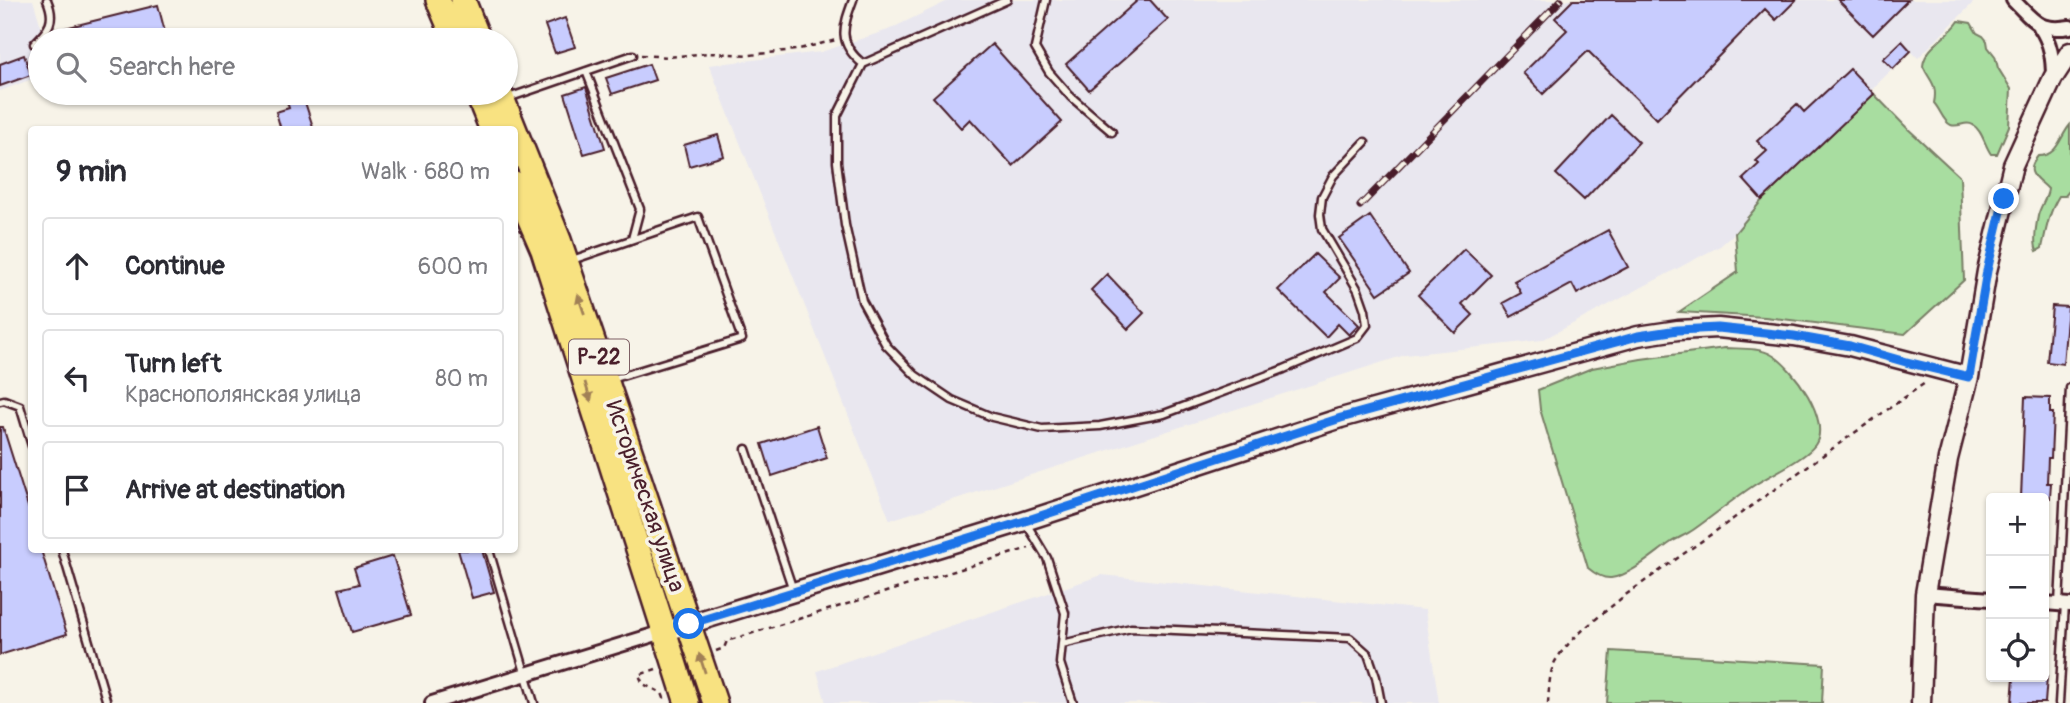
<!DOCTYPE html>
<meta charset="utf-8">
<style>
:root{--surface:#fff;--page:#f2f2f3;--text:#2b2b33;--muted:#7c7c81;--line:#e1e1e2}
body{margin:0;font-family:Pangolin,sans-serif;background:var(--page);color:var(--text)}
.controls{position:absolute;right:21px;bottom:21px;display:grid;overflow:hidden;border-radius:7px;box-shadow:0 2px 5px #0004}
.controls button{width:63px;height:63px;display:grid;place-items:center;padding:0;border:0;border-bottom:2px solid var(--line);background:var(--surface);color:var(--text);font:35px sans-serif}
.stop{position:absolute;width:21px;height:21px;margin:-16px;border:5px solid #1a73e8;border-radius:50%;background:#fff}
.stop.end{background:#1a73e8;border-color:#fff;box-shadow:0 2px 7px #0008}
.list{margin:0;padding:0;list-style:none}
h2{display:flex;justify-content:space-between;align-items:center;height:91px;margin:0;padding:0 28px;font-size:30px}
h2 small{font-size:23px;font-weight:400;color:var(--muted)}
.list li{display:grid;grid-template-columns:46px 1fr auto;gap:21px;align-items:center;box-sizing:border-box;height:98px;margin:0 14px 14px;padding:0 14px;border:2px solid var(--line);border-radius:7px}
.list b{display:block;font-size:26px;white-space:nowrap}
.list p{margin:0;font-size:23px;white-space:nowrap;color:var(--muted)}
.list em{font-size:23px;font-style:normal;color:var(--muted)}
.icon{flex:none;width:38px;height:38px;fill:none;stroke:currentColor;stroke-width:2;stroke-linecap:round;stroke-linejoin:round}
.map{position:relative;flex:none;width:2070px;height:703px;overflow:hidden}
.search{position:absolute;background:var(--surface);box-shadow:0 2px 5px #0004;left:28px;top:28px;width:490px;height:77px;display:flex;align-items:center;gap:18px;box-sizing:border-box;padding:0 24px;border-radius:38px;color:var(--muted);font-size:26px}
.panel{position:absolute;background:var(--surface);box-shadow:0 2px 5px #0004;left:28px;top:126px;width:490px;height:427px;border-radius:7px}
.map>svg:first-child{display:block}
.built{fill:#e9e7ef}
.green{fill:#a8dda0;stroke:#797e66;stroke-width:2}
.building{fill:#c8ccfe;stroke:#4a1f2b;stroke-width:2}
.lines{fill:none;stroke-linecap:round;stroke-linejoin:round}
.lane-casing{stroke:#4a1f2b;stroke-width:11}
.street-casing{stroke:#4a1f2b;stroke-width:18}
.secondary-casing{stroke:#4a1f2b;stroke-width:23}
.highway-casing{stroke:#4a1f2b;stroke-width:28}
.path{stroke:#4a1f2b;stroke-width:2.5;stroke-dasharray:5 5;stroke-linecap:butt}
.lane{stroke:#f7f3e8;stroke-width:6}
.street{stroke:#f7f3e8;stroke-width:12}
.secondary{stroke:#f7f3e8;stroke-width:18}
.highway{stroke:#f8e281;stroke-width:23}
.rail-casing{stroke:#4a1f2b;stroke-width:7}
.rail{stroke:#f7f3e8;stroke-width:4.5;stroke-dasharray:13;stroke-linecap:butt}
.oneway{fill:#a18056}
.route{stroke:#1a73e8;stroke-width:9}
.labels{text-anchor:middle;stroke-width:7;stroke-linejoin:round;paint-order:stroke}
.shield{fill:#f7f3e8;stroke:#7e5f64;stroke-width:2}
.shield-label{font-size:21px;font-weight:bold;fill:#4a1f2b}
.street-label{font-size:23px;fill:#4a1f2b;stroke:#f7f3e8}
</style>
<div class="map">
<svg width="2070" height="703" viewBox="0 0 2070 703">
<rect width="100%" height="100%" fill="#f7f3e8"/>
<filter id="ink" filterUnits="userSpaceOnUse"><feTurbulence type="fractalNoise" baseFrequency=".0143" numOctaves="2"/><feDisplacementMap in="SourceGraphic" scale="14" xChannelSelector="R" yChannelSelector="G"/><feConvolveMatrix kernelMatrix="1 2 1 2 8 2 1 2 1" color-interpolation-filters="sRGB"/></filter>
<g filter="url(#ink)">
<path class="built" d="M0 0H33L45 40H40V76L0 91Z
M950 0H1976L1918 58 1911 51 1871 90 1874 94 1762 199 1735 233 1720 246 1542 340 1405 355 890 520 709 65 821 52 888 30Z
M1102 575 1425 610 1439 703H826L817 671Z"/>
<path class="green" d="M1959 21 1971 23 1977 33 1983 36 1987 41 1988 47 1995 56 1998 68 2011 89 2009 126 1997 154H1991C1985 146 1982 130 1973 125 1966 120 1959 128 1951 125 1943 122 1940 109 1934 103 1938 83 1929 81 1923 66 1925 46 1949 37 1959 21Z
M1874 94 1906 127 1960 177 1964 280 1905 334 1765 317 1679 312 1738 272 1735 233 1762 200Z
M2070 125V190L2065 196H2059C2049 212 2046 230 2042 248L2037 251C2033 242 2036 226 2038 216 2040 206 2047 199 2048 189 2038 178 2023 174 2038 156 2058 156 2059 138 2070 125Z
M1725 348C1740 349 1759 347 1772 355 1793 367 1832 421 1815 445 1805 459 1768 476 1753 486 1732 500 1713 516 1693 530 1686 535 1677 538 1670 543 1654 554 1630 576 1611 578 1602 579 1594 573 1588 568L1540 409 1538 390 1592 368 1641 359Z
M1611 651 1824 664 1822 703H1607Z"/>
<path class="building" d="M1138 0H1150L1168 20 1089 90 1066 64Z
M1573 0H1796L1776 20 1765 9 1657 119 1588 51 1543 94 1523 73 1567 30 1555 18Z
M1838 0H1908L1873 35Z
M158 5 165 32 130 40H68L65 28Z
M565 18 575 47 555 53 545 25Z
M1902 41 1911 51 1893 69 1883 59Z
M992 44 1062 122 1013 166 970 119 961 128 933 97Z
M24 55 31 75 0 86V64Z
M649 64 655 80 612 94 606 78Z
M1850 69 1874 94 1762 200 1743 179 1759 164 1756 161 1767 151 1757 141 1797 104 1804 112Z
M586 87 605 148 584 154 565 94Z
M284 93H302L314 130H281L276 112 289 108Z
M1611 115 1639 142 1584 200 1556 174Z
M718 135 724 156 689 166 684 145Z
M1370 216 1409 273 1378 294 1339 238Z
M1608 230 1628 267 1577 294 1572 284 1511 317 1503 303 1521 293 1514 281Z
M1464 249 1491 275 1462 304 1473 315 1455 333 1418 295Z
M1315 254 1340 278 1326 292 1359 325 1349 335 1338 324 1326 337 1278 290Z
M1107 274 1144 313 1128 329 1091 290Z
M2052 306 2068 307 2063 364 2047 362Z
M2025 397 2050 398V413H2053L2051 458H2048L2047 483H2051L2050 498H2021Z
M817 426 827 458 772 476 762 444Z
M0 427H3L32 519V550H41L67 634 0 655Z
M458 550H482L494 592 472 598Z
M393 556 411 615 352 632 339 589 359 584 354 568Z
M2014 677H2047L2045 703H2012Z"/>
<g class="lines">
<g class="lane-casing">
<path id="lane" d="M853 0C843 27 837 43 863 64
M1007 0 863 64 837 116V162L845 225 862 301 886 345 915 375 952 400 992 417 1042 429 1100 426 1164 414 1284 369 1357 338 1367 325 1365 310 1358 290 1322 229 1320 214 1322 197 1333 176 1365 142
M1046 0 1035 48 1049 72 1070 96 1112 132
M34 44C49 29 56 21 47 0
M586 71 640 209 632 239
M508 98 633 55
M572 260 698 217 742 339 612 379
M0 401 4 400 20 406 32 446
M746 449 793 590
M1026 523 1047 558 1065 613 1060 663 1073 703
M62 550 107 703
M489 550 534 703
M2059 604 2070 388
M1062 644 1131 628 1350 638 1368 654 1376 677 1381 703
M2059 703 2065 604"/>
</g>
<g class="street-casing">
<path id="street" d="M2013 0C2034 21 2038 32 2070 27
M2040 27C2051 43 2053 59 2053 78
M1925 594 1991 599
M2044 603 2070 605
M432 703 663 632"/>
</g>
<g class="secondary-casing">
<path id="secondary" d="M663 632 1025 521 1341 418 1638 336 1678 330 1718 328 1794 336 1850 346 1969 377
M1921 703 1925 594 1948 459 1969 377 1987 271 2013 165 2053 78 2070 52"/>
</g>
<g class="highway-casing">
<path id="highway" d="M438 0 455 40
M463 0 479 40
M477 93 492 130
M500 93 559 240 715 703
M514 183 543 250 687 703"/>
</g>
<path class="path" d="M641 55 668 57 708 53 750 55 795 50 836 40
M716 651 724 648 727 641 1029 548
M656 669 639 675 643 684 662 693 666 703
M1548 703C1549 690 1549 671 1556 660 1570 637 1603 614 1624 596L1925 383"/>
<use href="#lane" class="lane"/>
<use href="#street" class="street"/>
<use href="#secondary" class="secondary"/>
<use href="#highway" class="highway"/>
<g class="rail-casing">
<path id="rail" d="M1360 206 1561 0"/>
</g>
<use href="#rail" class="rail"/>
</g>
<defs><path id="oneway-solid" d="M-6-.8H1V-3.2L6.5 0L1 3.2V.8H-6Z" transform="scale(1.75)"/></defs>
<g class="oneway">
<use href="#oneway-solid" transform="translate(581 304) rotate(-109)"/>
<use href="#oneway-solid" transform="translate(588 392) rotate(73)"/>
<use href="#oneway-solid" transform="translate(702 663) rotate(-108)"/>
</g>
</g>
<g class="lines" filter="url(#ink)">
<path class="route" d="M689 624 1025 521 1341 418 1638 336 1678 330 1718 328 1794 336 1850 346 1906 362 1969 377 1987 271 2004 199"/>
</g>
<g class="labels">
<rect class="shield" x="569" y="339.5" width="60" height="35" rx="5"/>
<g class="shield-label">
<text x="599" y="364">Р-22</text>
</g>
<g class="street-label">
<text transform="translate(646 496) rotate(71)" y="8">Историческая улица</text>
</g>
</g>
</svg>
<div class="controls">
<button>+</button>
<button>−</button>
<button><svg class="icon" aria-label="locate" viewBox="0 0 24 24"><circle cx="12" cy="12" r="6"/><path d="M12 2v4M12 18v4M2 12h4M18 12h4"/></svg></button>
</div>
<div class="stop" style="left:689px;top:624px"></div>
<div class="stop end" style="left:2004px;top:199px"></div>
<div class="search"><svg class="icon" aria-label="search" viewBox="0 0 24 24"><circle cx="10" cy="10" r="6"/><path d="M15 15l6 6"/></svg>Search here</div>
<section class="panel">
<h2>9 min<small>Walk · 680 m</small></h2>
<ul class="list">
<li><svg class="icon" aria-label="ahead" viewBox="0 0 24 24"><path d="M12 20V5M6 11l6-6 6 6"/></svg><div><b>Continue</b></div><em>600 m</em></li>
<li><svg class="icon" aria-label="left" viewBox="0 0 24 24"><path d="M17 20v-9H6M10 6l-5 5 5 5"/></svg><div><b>Turn left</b><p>Краснополянская улица</p></div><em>80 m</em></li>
<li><svg class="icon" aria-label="arrive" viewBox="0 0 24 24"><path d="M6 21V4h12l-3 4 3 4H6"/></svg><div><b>Arrive at destination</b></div></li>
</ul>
</section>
</div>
